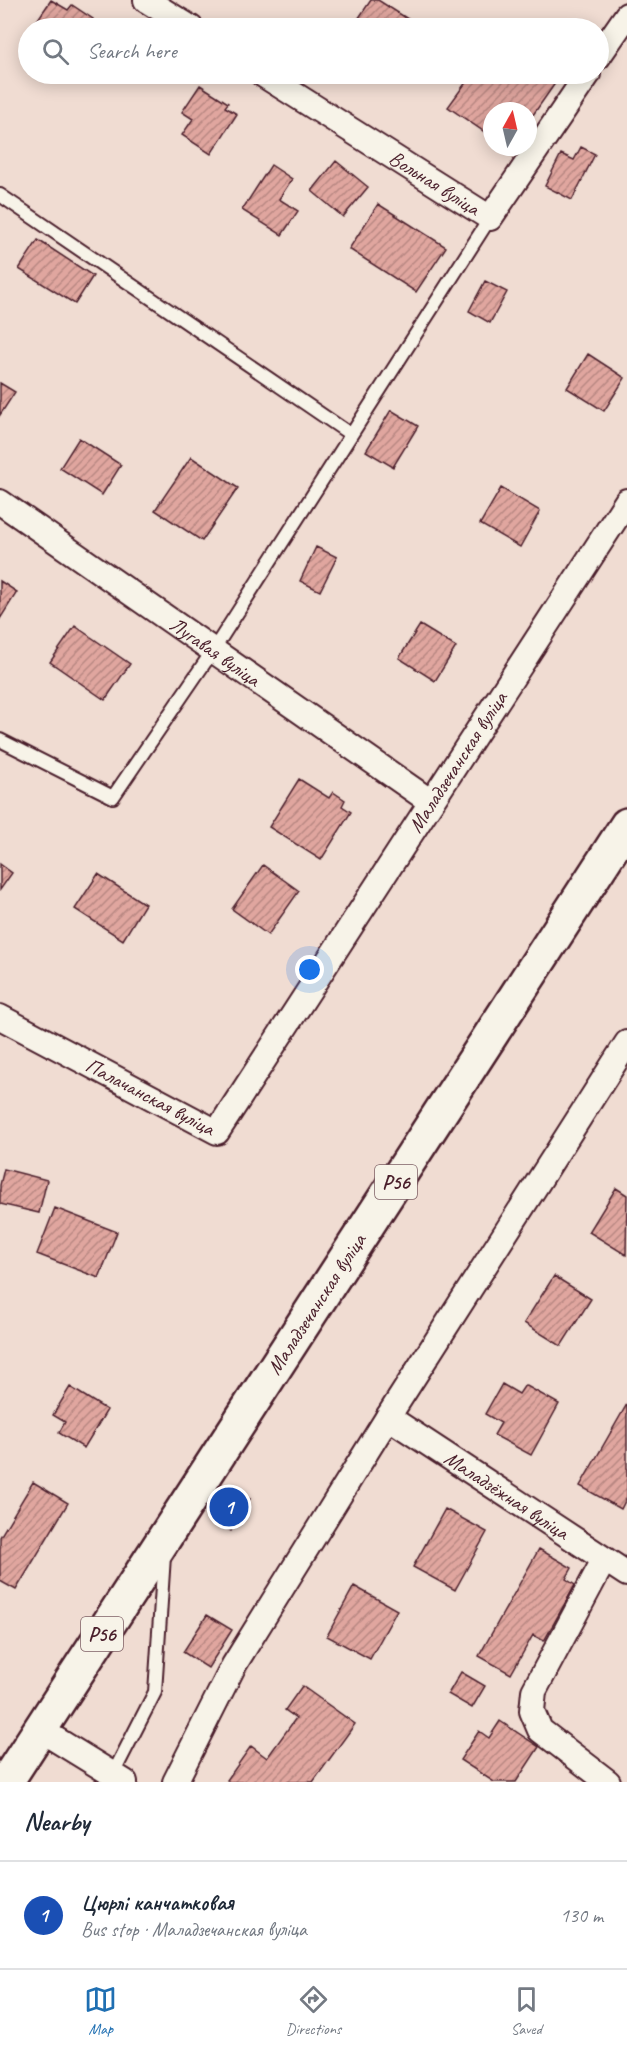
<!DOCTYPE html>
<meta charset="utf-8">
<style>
:root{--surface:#fff;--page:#f2f2f3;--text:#1f2937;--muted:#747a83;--line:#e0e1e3;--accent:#1f6fb2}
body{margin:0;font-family:Caveat,sans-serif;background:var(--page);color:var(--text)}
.compass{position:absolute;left:483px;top:102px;width:54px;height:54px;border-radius:50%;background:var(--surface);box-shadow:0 3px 15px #0003;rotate:8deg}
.you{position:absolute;left:310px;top:970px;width:21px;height:21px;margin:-15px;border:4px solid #fff;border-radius:50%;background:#1a73e8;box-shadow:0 0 0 9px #1a73e833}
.badge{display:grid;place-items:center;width:39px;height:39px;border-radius:50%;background:var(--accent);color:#fff;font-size:20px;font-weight:700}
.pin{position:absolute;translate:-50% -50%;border:3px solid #fff;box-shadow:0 2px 6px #0006}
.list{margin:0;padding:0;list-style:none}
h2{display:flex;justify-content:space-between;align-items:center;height:78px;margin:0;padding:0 24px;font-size:26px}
h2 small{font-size:20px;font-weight:400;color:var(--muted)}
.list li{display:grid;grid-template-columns:39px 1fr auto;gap:18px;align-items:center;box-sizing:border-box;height:108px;padding:0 24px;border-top:2px solid var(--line)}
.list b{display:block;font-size:22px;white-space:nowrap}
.list p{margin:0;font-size:20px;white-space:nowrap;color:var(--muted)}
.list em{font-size:20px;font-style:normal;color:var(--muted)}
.icon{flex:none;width:33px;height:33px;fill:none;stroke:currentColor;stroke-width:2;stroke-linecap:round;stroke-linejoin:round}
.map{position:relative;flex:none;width:627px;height:1782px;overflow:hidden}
.search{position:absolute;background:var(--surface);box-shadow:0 3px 15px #0003;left:18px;right:18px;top:18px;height:66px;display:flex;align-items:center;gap:15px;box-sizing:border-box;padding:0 21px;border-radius:33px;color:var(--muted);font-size:22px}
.sheet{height:186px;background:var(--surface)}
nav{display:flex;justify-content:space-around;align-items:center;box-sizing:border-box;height:84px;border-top:2px solid var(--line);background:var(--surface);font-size:16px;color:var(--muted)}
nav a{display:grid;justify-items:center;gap:3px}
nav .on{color:var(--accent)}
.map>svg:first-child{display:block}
.building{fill:url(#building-hatch);stroke:#4a1f2b;stroke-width:1.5}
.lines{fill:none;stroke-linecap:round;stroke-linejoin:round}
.service-casing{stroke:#4a1f2b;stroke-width:16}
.minor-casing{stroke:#4a1f2b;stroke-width:28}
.primary-casing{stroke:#4a1f2b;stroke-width:38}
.service{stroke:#f7f3e8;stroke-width:12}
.minor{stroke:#f7f3e8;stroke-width:24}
.primary{stroke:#f7f3e8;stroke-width:33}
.labels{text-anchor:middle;stroke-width:4.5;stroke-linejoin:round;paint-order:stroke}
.shield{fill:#f7f3e8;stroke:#7e5f64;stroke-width:1.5}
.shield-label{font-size:20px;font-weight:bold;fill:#4a1f2b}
.street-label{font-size:21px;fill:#4a1f2b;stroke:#f7f3e8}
</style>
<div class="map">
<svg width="627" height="1782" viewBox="0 0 627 1782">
<defs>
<pattern id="building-hatch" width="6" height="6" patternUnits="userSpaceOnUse" patternTransform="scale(1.5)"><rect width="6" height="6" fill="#e0a69f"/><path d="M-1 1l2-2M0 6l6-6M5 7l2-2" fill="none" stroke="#b88782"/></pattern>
</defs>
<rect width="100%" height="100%" fill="#f0dcd2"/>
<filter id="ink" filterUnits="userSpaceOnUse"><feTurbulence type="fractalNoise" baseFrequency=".0167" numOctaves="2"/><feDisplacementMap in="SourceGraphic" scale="12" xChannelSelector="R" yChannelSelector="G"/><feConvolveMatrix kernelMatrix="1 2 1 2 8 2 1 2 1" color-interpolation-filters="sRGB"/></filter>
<g filter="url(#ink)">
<path class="building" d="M51 0 68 10 72 5 93 19 89 25 95 28H32Z
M371 0H378L422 28H352Z
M472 74H543L556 82 528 122V111H492V137L448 107Z
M200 85 228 103 225 107 237 114 211 154 182 135 193 119 182 112Z
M581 147 595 154 572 200 545 186 561 154 574 160Z
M336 161 368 187 343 217 312 191Z
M271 165 292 179 279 199 298 211 282 235 242 210Z
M378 204 446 247 416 292 349 249Z
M38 240 93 276 75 304 19 269Z
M485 281 507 292 490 323 469 311Z
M588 354 625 378 604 411 567 388Z
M0 383 15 392 0 415Z
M391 410 418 426 393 467 366 451Z
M79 438 121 465 102 495 60 468Z
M191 457 238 488 202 541 155 510Z
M501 488 540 511 520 547 480 524Z
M316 547 337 557 320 591 300 581Z
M0 581 17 592 0 619Z
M420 625 456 647 435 681 399 658Z
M75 626 130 664 105 700 50 662Z
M299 779 329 798 333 792 345 800 342 806 351 812 321 860 269 827Z
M0 864 12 873 0 890Z
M263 865 299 891 268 935 232 909Z
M98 874 145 904 123 940 75 909Z
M4 1169 47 1180 39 1213 0 1204V1185Z
M616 1188 627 1195 626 1255 589 1232Z
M55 1208 117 1232 99 1278 37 1254Z
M554 1276 591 1299 561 1346 524 1323Z
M502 1384 519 1394 525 1385 559 1404 531 1455 494 1435 501 1423 485 1414Z
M70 1387 107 1410 84 1448 59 1433 65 1422 53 1415Z
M627 1404V1497L621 1509 580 1486Z
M33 1482 68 1503 16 1590 0 1581V1537Z
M237 1495 250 1499 231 1531 220 1524Z
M445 1509 487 1532 455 1590 413 1567Z
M539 1549 572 1568 566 1579 575 1585 544 1641 533 1635 511 1674 479 1656Z
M354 1586 397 1610 370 1659 327 1636Z
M207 1615 232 1630 208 1668 183 1652Z
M461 1672 485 1686 472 1708 448 1694Z
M302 1686 355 1724 313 1782H230L227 1780 251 1746 267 1758 296 1718 285 1710Z
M500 1721 539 1747 516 1782H494L460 1760 479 1731 489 1738Z"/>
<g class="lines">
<g class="service-casing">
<path id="service" d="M0 195 350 434
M0 740 113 797 214 649 490 218
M113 1774 155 1692 164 1556"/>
</g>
<g class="minor-casing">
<g id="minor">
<path d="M146 0 191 28"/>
<path d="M598 57 627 15"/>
<path id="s1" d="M262 74 490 218 588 74"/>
<path id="s2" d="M0 502 431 802"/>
<path id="s3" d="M0 1017 217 1132 627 501"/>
<path id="s4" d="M388 1417 627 1574"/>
<path d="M604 1560 534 1691 532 1711 540 1730 608 1782"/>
<path d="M39 1729 125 1782"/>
<path d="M175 1782 234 1665 388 1417 627 1043"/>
</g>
</g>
<g class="primary-casing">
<g id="primary">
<path id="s5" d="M6 1782 627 825"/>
</g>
</g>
<use href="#service" class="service"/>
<use href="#minor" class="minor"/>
<use href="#primary" class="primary"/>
</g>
</g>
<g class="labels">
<g class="shield">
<rect x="375" y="1165" width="42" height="34" rx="4.5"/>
<rect x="81" y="1617" width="42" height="34" rx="4.5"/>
</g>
<g class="shield-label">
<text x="396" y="1189">Р56</text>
<text x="102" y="1641">Р56</text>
</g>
<g class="street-label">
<text dy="7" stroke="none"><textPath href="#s1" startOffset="204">Вольная вуліца</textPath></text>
<text dy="7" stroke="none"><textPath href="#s2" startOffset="262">Лугавая вуліца</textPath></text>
<text dy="7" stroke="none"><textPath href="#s3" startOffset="687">Маладзечанская вуліца</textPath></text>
<text dy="7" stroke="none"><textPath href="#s3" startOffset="170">Палачанская вуліца</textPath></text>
<text dy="7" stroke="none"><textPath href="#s5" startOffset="570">Маладзечанская вуліца</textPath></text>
<text dy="7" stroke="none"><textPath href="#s4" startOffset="142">Маладзёжная вуліца</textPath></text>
</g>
</g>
</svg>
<svg class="compass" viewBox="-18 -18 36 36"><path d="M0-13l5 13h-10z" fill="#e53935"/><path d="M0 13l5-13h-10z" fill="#747a83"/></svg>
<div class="you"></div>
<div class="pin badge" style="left:229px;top:1507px;background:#1a4fb4">1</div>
<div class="search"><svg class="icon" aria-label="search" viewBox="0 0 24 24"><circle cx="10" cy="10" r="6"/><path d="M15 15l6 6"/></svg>Search here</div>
</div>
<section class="sheet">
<h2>Nearby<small></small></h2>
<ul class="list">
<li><span class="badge" style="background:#1a4fb4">1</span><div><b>Цюрлі канчатковая</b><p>Bus stop · Маладзечанская вуліца</p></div><em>130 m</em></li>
</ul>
</section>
<nav>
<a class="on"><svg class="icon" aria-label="map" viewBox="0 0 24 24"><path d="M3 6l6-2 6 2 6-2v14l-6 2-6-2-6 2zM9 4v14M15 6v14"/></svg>Map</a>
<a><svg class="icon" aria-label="directions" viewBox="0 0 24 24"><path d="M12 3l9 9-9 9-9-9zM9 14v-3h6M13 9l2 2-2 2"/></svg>Directions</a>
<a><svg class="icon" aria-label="saved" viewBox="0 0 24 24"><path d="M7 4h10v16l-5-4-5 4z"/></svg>Saved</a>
</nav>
